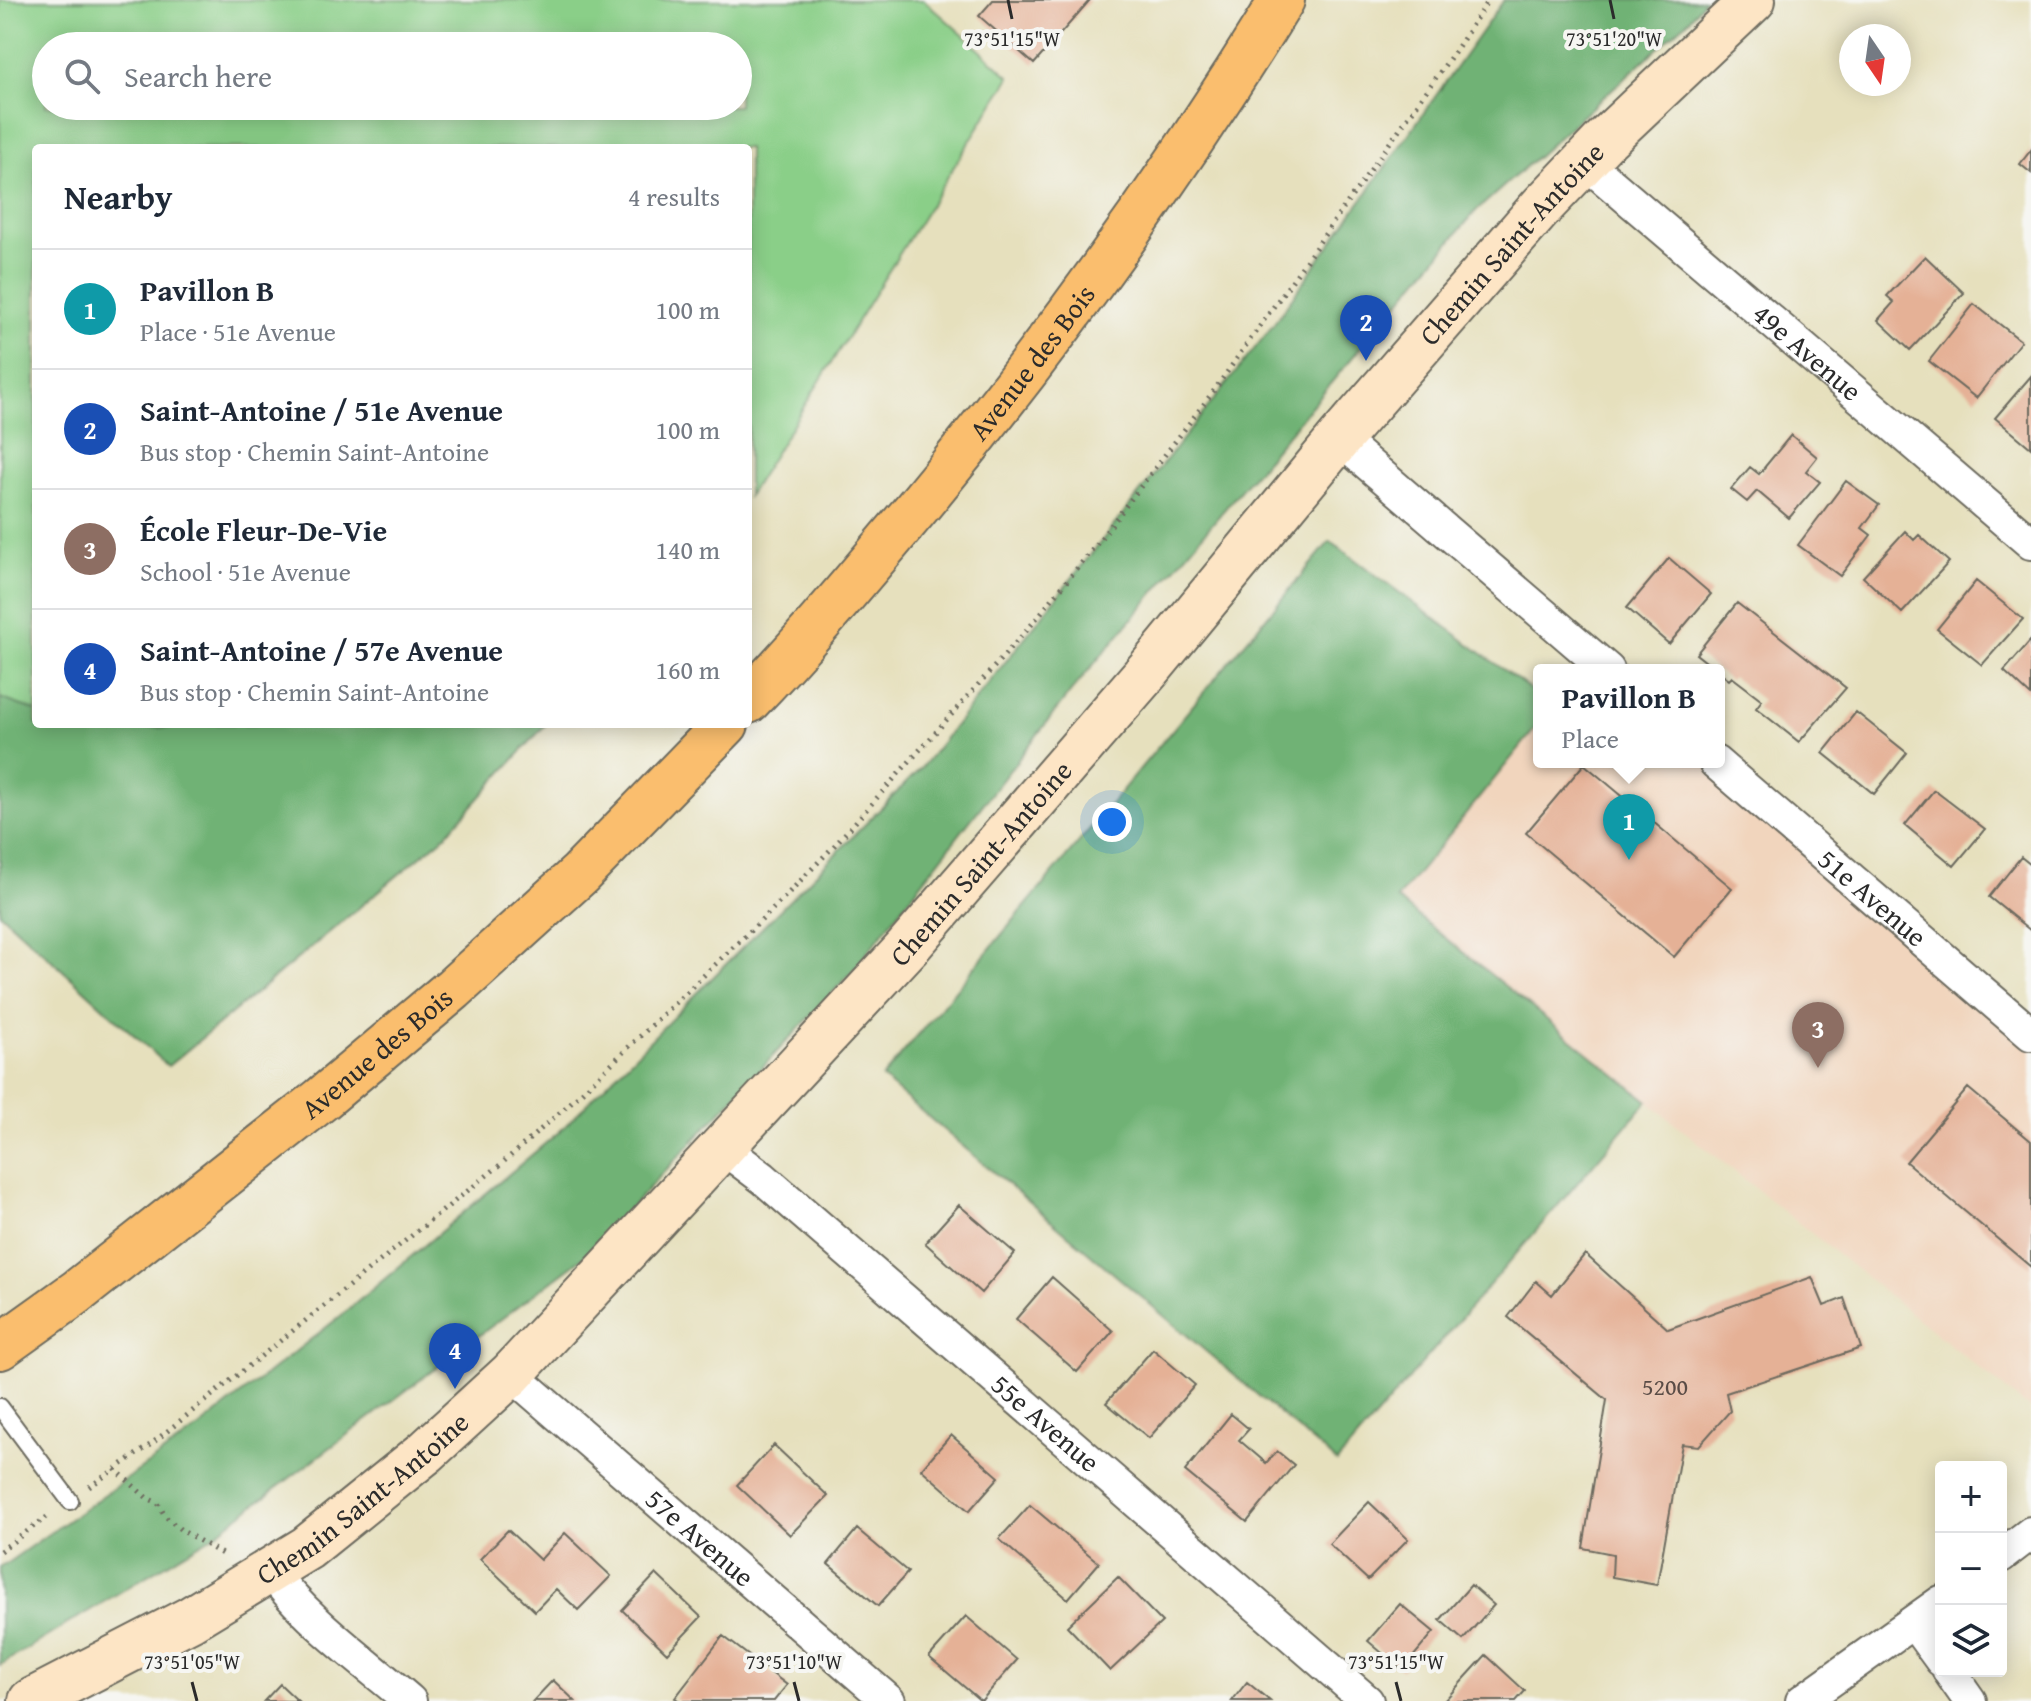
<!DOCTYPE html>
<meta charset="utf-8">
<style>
:root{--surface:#fff;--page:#f2f2f3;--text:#1f2937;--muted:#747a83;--line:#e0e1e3;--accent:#1a73e8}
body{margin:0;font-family:"Gentium Book Plus",serif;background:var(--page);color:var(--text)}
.controls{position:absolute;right:24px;bottom:24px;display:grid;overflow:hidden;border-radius:8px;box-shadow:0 4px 20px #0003}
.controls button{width:72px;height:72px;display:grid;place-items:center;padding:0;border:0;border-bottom:2px solid var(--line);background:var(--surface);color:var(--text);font:40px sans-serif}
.compass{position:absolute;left:1839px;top:24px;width:72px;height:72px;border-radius:50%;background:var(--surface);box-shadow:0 4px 20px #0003;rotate:167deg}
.you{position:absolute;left:1112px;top:822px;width:28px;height:28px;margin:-20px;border:6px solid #fff;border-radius:50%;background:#1a73e8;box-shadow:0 0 0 12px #1a73e833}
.badge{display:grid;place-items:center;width:52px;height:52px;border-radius:50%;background:var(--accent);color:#fff;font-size:26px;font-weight:700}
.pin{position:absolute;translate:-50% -66px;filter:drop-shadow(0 2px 4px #0008)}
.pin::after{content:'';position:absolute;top:42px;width:28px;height:24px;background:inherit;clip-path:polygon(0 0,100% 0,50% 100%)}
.popup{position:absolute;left:1533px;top:664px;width:192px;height:104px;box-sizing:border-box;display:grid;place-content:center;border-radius:8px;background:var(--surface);filter:drop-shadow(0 2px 6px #0005);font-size:26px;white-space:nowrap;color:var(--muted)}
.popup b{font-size:30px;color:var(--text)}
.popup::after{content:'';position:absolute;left:50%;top:100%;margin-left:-16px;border:16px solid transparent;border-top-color:var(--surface)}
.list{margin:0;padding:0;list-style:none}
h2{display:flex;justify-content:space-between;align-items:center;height:104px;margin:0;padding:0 32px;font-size:34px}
h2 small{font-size:26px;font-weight:400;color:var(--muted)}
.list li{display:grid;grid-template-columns:52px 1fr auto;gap:24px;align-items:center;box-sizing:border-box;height:120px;padding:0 32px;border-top:2px solid var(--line)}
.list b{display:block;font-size:30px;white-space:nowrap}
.list p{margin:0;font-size:26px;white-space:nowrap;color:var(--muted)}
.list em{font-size:26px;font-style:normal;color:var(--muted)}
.icon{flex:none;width:44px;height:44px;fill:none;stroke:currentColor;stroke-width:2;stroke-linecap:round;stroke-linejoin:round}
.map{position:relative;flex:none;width:2031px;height:1701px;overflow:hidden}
.search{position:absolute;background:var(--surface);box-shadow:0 4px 20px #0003;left:32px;top:32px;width:720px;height:88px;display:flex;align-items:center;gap:20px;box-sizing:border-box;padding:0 28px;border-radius:44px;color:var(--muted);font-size:30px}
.panel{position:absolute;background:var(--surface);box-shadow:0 4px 20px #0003;left:32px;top:144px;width:720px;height:584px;border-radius:8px}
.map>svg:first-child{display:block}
.built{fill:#f1d5bd}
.green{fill:#8acf88;stroke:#5a7d5a;stroke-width:2;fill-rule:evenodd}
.forest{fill:#6fb274;stroke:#4d6e50;stroke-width:2}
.building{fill:#e5b196}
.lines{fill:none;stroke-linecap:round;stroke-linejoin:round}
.lane-casing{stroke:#6c6a5e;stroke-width:20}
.street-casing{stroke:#6c6a5e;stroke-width:36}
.secondary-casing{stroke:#6c6a5e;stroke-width:48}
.primary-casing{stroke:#6c6a5e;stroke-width:48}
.path{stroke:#6c6a5e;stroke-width:5;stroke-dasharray:2 6;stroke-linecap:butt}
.lane{stroke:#fff;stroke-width:16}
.street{stroke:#fff;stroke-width:32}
.secondary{stroke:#fde5c5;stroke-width:44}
.primary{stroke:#fabe6e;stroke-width:44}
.ticks{fill:none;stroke:#2b2b2b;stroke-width:3}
.labels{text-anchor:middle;stroke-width:8;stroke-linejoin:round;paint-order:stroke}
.number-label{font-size:24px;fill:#5a4c46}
.street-label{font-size:28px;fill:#2b2b2b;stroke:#f6f6f2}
.ticks-label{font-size:20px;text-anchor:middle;fill:#2b2b2b;stroke:#f6f6f2;stroke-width:8;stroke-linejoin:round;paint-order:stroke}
</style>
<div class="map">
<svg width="2031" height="1701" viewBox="0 0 2031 1701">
<rect width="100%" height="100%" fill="#f6f6f2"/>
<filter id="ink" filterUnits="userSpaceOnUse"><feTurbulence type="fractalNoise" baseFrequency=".0125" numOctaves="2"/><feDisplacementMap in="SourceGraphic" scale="16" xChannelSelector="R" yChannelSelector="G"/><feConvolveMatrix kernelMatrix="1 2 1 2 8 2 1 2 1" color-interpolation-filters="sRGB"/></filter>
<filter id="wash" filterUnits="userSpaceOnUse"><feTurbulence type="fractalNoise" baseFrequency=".006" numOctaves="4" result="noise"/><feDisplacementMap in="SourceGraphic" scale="32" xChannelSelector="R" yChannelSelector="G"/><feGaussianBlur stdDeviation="1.8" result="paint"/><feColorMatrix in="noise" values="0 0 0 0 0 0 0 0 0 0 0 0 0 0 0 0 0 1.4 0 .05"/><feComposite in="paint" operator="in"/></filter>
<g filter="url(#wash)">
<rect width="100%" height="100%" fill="#e6e0bd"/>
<path class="built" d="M1539 724V762H1701L2031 1034V1410L1396 899Z"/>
<path class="green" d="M0 0H924L1010 77 748 496V148H36V724H546L445 836 168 1066 0 913ZM46 46H738V106H46Z"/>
<path class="forest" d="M1504 0H1705L1688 21 1475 212 1073 689 852 972 586 1255 214 1535 0 1665V1568L196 1430 343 1314 560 1131 921 768 1267 333Z
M1330 541 1539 696V724L1397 899 1648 1101 1337 1462 882 1078Z
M0 698 36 711V724L169 728 178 724H546L445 836 168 1066 0 913Z"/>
<g id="blocks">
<path class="building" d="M993 0H1090L1034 64 979 16Z
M2031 150V173L2020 164Z
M1925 256 1964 293 1910 350 1878 320 1894 302 1887 296Z
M1974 304 2021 341 1976 398 1929 361Z
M2031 376V448L1995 418Z
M1791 435 1817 457 1806 471 1820 482 1789 518 1757 491 1747 502 1731 489 1750 467 1759 474Z
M1846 481 1879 505 1862 528 1871 535 1840 576 1798 545Z
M1905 531 1914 540 1919 535 1949 562 1902 613 1863 577Z
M1669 558 1711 594 1669 644 1627 608Z
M1976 581 2023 619 1982 665 1937 629Z
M1737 603 1846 688 1799 742 1756 708 1762 700 1732 677 1729 680 1696 654Z
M2031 640V696L2004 671Z
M1856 712 1907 753 1874 794 1823 753Z
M1584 764 1732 888 1674 957 1526 833Z
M1934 790 1985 829 1954 866 1905 825Z
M2021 857 2031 865V931L1989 897Z
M1968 1088 2031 1141V1267L1906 1162Z
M959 1205 1015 1253 981 1293 925 1243Z
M1585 1254 1668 1329 1812 1277 1824 1306 1844 1298 1861 1348 1726 1393 1730 1411 1699 1446 1682 1444 1657 1585 1612 1577 1613 1554 1583 1548 1607 1400 1508 1317 1536 1281 1552 1295Z
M1052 1277 1113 1331 1077 1372 1016 1319Z
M1153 1349 1195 1385 1149 1438 1106 1403Z
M1231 1414 1249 1429 1239 1440 1266 1463 1277 1451 1294 1465 1247 1522 1185 1471Z
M951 1435 999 1477 969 1511 921 1469Z
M774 1445 828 1496 790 1535 737 1485Z
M1369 1502 1408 1539 1368 1580 1329 1544Z
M1030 1505 1099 1563 1068 1599 999 1539Z
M857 1529 908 1572 878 1606 828 1564Z
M508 1530 540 1560 565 1533 611 1576 578 1610 556 1589 535 1611 480 1559Z
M656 1574 701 1617 667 1653 622 1610Z
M1118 1577 1162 1622 1110 1671 1067 1626Z
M1471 1585 1494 1605 1463 1640 1440 1620Z
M1400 1604 1434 1632 1402 1670 1368 1641Z
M966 1616 1017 1660 981 1701 929 1657Z
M723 1636 787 1685 774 1701H680L675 1698Z
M1486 1655 1525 1691 1516 1701H1444Z
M553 1680 575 1701H533Z
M1247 1682 1270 1701H1232Z
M280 1684 298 1701H264Z"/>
</g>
</g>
<g filter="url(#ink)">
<use href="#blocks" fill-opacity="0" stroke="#6c6a5e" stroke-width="2"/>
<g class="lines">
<g class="lane-casing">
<path id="lane" d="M0 1407 70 1501"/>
</g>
<g class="street-casing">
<g id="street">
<path id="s1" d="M1584 161 2031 543"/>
<path d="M1339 439 1608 670"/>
<path id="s2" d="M1715 762 2031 1034"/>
<path id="s3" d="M723 1148 763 1178 1367 1701"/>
<path id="s4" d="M511 1374 889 1701"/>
<path d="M2001 1556 2031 1533"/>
<path d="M271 1571C304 1619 365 1662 410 1701"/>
<path d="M1914 1623 1941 1660"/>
<path d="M1949 1671 1970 1701"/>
<path d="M1802 1701 1941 1602"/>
</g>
</g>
<g class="secondary-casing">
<g id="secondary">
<path id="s5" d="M31 1701 190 1619 307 1548 426 1452 511 1374 907 948 1150 668 1339 439 1542 206 1606 139 1753 0"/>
</g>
</g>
<g class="primary-casing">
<g id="primary">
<path id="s6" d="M748 701C807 640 861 574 915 510 1049 348 1172 179 1282 0"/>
<path id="s7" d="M0 1347 77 1292 322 1099 453 989 580 874 726 724"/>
</g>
</g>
<path class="path" d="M115 1469 147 1498 158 1503 165 1516 181 1530 222 1554
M89 1487 150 1445 500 1165 566 1107 769 913 833 847 1028 629 1096 545 1213 392 1462 41 1488 0
M0 1551 51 1514"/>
<use href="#lane" class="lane"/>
<use href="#street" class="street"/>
<use href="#secondary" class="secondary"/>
<use href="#primary" class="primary"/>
</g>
</g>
<path class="ticks" d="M1008 0 1012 19M1610 0 1614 19M192 1682 197 1701M794 1682 799 1701M1396 1682 1401 1701"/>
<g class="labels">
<g class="number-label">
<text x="1665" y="1395">5200</text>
</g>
<g class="street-label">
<text dy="10" stroke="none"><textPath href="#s5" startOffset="2094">Chemin Saint-Antoine</textPath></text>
<text dy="10" stroke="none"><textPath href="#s1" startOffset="294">49e Avenue</textPath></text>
<text dy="10" stroke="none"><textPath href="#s6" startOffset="442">Avenue des Bois</textPath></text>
<text dy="10" stroke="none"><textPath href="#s5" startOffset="1278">Chemin Saint-Antoine</textPath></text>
<text dy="10" stroke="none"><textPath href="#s2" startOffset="208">51e Avenue</textPath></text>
<text dy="10" stroke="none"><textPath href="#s7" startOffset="478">Avenue des Bois</textPath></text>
<text dy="10" stroke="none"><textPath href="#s3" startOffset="424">55e Avenue</textPath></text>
<text dy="10" stroke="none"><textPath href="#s5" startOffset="390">Chemin Saint-Antoine</textPath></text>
<text dy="10" stroke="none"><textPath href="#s4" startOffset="250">57e Avenue</textPath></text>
</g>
</g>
<g class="ticks-label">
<text x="1012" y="46">73°51'15"W</text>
<text x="1614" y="46">73°51'20"W</text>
<text x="192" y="1669">73°51'05"W</text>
<text x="794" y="1669">73°51'10"W</text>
<text x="1396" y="1669">73°51'15"W</text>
</g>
</svg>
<div class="controls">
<button>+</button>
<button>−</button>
<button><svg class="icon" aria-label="layers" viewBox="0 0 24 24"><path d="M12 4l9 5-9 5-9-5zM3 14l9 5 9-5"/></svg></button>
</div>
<svg class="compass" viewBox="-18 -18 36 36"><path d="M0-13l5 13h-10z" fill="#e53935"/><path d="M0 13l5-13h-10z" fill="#747a83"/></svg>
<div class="you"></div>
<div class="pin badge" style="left:1629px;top:860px;background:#0f9aa8">1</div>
<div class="popup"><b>Pavillon B</b>Place</div>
<div class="pin badge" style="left:1366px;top:361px;background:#1a4fb4">2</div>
<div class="pin badge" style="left:1818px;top:1068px;background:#8d6e63">3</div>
<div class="pin badge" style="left:455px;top:1389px;background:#1a4fb4">4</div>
<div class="search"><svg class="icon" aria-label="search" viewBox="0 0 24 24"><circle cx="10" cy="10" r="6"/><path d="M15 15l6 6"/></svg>Search here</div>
<section class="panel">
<h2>Nearby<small>4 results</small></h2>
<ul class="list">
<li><span class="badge" style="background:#0f9aa8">1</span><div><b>Pavillon B</b><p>Place · 51e Avenue</p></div><em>100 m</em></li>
<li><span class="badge" style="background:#1a4fb4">2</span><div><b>Saint-Antoine / 51e Avenue</b><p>Bus stop · Chemin Saint-Antoine</p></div><em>100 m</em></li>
<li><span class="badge" style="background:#8d6e63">3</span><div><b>École Fleur-De-Vie</b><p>School · 51e Avenue</p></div><em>140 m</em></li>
<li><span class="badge" style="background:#1a4fb4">4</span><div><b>Saint-Antoine / 57e Avenue</b><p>Bus stop · Chemin Saint-Antoine</p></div><em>160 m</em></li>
</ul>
</section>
</div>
